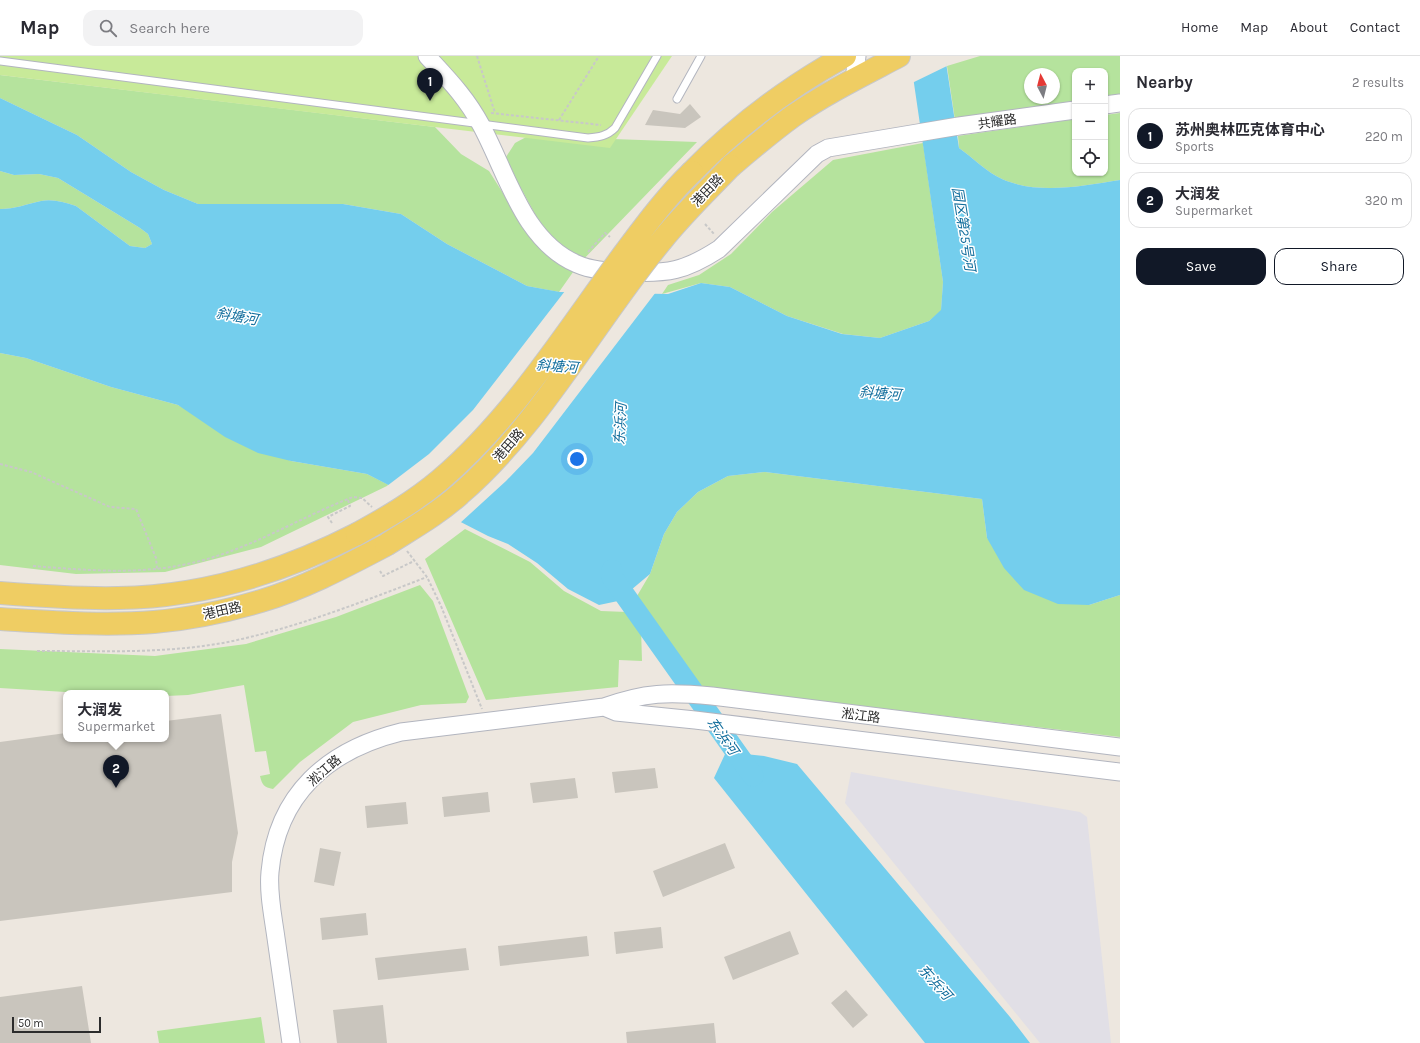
<!DOCTYPE html>
<meta charset="utf-8">
<style>
:root{--surface:#fff;--page:#f2f2f3;--text:#2b2b33;--muted:#7c7c81;--line:#e1e1e2;--accent:#111827}
body{margin:0;font-family:Karla,"Noto Sans SC",sans-serif;background:var(--page);color:var(--text)}
.controls{position:absolute;right:12px;top:12px;display:grid;overflow:hidden;border-radius:8px;box-shadow:0 1px 3px #0004}
.controls button{width:36px;height:36px;display:grid;place-items:center;padding:0;border:0;border-bottom:1px solid var(--line);background:var(--surface);color:var(--text);font:20px sans-serif}
.compass{position:absolute;left:1024px;top:12px;width:36px;height:36px;border-radius:50%;background:var(--surface);box-shadow:0 1px 3px #0004;rotate:353deg}
.scale{position:absolute;left:12px;bottom:10px;width:89px;box-sizing:border-box;padding-left:4px;border:2px solid #2c2c2c;border-top:0;font-size:11px;line-height:14px;white-space:nowrap;color:#2c2c2c;-webkit-text-stroke:3px #fff;paint-order:stroke}
.you{position:absolute;left:577px;top:403px;width:14px;height:14px;margin:-10px;border:3px solid #fff;border-radius:50%;background:#1a73e8;box-shadow:0 0 0 6px #1a73e833}
.badge{display:grid;place-items:center;width:26px;height:26px;border-radius:50%;background:var(--accent);color:#fff;font-size:13px;font-weight:700}
.pin{position:absolute;translate:-50% -33px;filter:drop-shadow(0 1px 2px #0008)}
.pin::after{content:'';position:absolute;top:21px;width:14px;height:12px;background:inherit;clip-path:polygon(0 0,100% 0,50% 100%)}
.popup{position:absolute;left:63px;top:634px;width:106px;height:52px;box-sizing:border-box;display:grid;place-content:center;border-radius:8px;background:var(--surface);filter:drop-shadow(0 1px 3px #0005);font-size:13px;white-space:nowrap;color:var(--muted)}
.popup b{font-size:15px;color:var(--text)}
.popup::after{content:'';position:absolute;left:50%;top:100%;margin-left:-8px;border:8px solid transparent;border-top-color:var(--surface)}
.list{margin:0;padding:0;list-style:none}
h2{display:flex;justify-content:space-between;align-items:center;height:52px;margin:0;padding:0 16px;font-size:17px}
h2 small{font-size:13px;font-weight:400;color:var(--muted)}
.list li{display:grid;grid-template-columns:26px 1fr auto;gap:12px;align-items:center;box-sizing:border-box;height:56px;margin:0 8px 8px;padding:0 8px;border:1px solid var(--line);border-radius:12px}
.list b{display:block;font-size:15px;white-space:nowrap}
.list p{margin:0;font-size:13px;white-space:nowrap;color:var(--muted)}
.list em{font-size:13px;font-style:normal;color:var(--muted)}
.actions{display:flex;gap:8px;padding:12px 16px}
.actions a{flex:1;padding:9px 0;border:1px solid var(--accent);border-radius:12px;text-align:center;font-size:14px;color:var(--accent)}
.actions .main{background:var(--accent);color:#fff}
.icon{flex:none;width:22px;height:22px;fill:none;stroke:currentColor;stroke-width:2;stroke-linecap:round;stroke-linejoin:round}
.map{position:relative;flex:none;width:1120px;height:987px;overflow:hidden}
header{display:flex;align-items:center;gap:24px;box-sizing:border-box;height:56px;padding:0 20px;background:var(--surface);border-bottom:1px solid var(--line)}
header strong{font-size:19px}
nav{display:flex;gap:22px;margin-inline-start:auto;font-size:14px}
.search{width:280px;height:36px;background:var(--page);display:flex;align-items:center;gap:10px;box-sizing:border-box;padding:0 14px;border-radius:12px;color:var(--muted);font-size:15px}
main{display:flex}
aside{flex:1;background:var(--surface)}
.map>svg:first-child{display:block}
.industrial{fill:#e1dfe6}
.green{fill:#b5e39d;fill-rule:evenodd}
.pitch{fill:#c8ea99}
.water{fill:#74ceed}
.pier{fill:#ede7df}
.lines{fill:none;stroke-linecap:round;stroke-linejoin:round}
.river{stroke:#74ceed;stroke-width:21}
.building{fill:#c9c5bd}
.service-casing{stroke:#b2b5bf;stroke-width:9}
.tertiary-casing{stroke:#b2b5bf;stroke-width:19}
.primary-casing{stroke:#c8c8c8;stroke-width:24}
.path{stroke:#c8c8c8;stroke-width:2;stroke-dasharray:3 2;stroke-linecap:butt}
.service{stroke:#fff;stroke-width:7}
.tertiary{stroke:#fff;stroke-width:17}
.primary{stroke:#efcd63;stroke-width:22}
.primary-bridge-casing{stroke:#c8c8c8;stroke-width:24;stroke-linecap:butt}
.primary-bridge{stroke:#efcd63;stroke-width:22}
.labels{text-anchor:middle;stroke-width:3;stroke-linejoin:round;paint-order:stroke}
.street-label{font-size:13px;fill:#2c2c2c;stroke:#fff}
.water-label{font-size:14px;font-style:italic;fill:#106d9c;stroke:#fff}
</style>
<header>
<strong>Map</strong>
<div class="search"><svg class="icon" aria-label="search" viewBox="0 0 24 24"><circle cx="10" cy="10" r="6"/><path d="M15 15l6 6"/></svg>Search here</div>
<nav><a>Home</a><a>Map</a><a>About</a><a>Contact</a></nav>
</header>
<main>
<div class="map">
<svg width="1120" height="987" viewBox="0 0 1120 987">
<rect width="100%" height="100%" fill="#ede7df"/>
<path class="industrial" d="M851 716 1080 756 1087 761 1111 987H1040L845 747Z"/>
<path class="green" d="M980 0H1120V42L1105 44V15H1075V48L955 64 947 10ZM1030 18H1054V42H1030Z
M0 19 435 71 461 98 489 115 520 164 548 182 518 127 506 101 515 87 528 80 697 86 578 209 559 236 527 230 447 188 401 158 343 148H198L164 134 131 116 77 79 0 42Z
M1120 57V124C1082 130 1038 139 1002 123 988 117 972 101 959 92L958 80 1075 63V117H1105V59Z
M923 87 943 226 941 255 929 265 880 282 843 278 787 260 730 231 701 227 662 238 668 229 699 219 731 198 772 156 833 104Z
M0 115 14 119 39 118 58 122 140 172 148 178 152 188 145 192 130 190 76 150C64 146 53 143 41 145 27 148 15 153 0 153Z
M0 297 26 302 111 331 178 349 291 405 367 418 389 429 261 491 165 516 76 518 0 509Z
M765 416 982 443 987 482 1089 549 1120 539V681L697 630 637 540 650 518 664 478 677 456 698 436 728 420Z
M465 473 530 506 564 535 601 555 627 556 641 572 642 605 619 604 618 631 486 644 425 503Z
M420 529 433 545 469 641 466 647 421 649 353 666 300 706 273 733C264 731 262 729 260 720L270 718 266 695 255 696 244 629 188 639 166 640V637H82L0 632V593L155 600 246 588 336 561Z
M261 961 265 987H159L157 975Z"/>
<path class="pitch" d="M0 0H672L610 92 0 19Z"/>
<path class="water" d="M910 0H945L959 92C972 101 988 117 1002 123 1038 139 1082 130 1120 124V539L1089 549 1058 548 1024 534 1004 512 987 482 982 443 765 416 728 420 698 436 677 456 664 478 650 518 618 545 599 549 568 533 537 507 508 488 488 480 367 418 291 405 258 397 225 381 178 349 111 331 26 302 0 297V153C15 153 27 148 41 145 53 143 64 146 76 150L130 190 145 192 152 188 148 178 140 172 58 122 39 118 14 119 0 115V42L77 79 131 116 164 134 198 148H343L401 158 447 188 527 230 560 236 668 238 701 227 730 231 787 260 842 278 880 282 929 265 941 254 943 226Z
M726 696 764 700 797 708 1010 961 1030 987H925L714 722Z"/>
<path class="pier" d="M908 0H946L947 10 912 27Z
M565 235 656 236 533 397 506 425 459 468 387 430 429 398 473 354Z"/>
<g class="lines">
<path class="river" d="M612 514V521L753 720"/>
</g>
<path class="building" d="M690 48 701 61 685 72 645 69 653 54 680 58Z
M221 658 238 777 232 806V836L0 865V686L66 677V683H166V665Z
M655 712 658 732 615 737 612 716Z
M575 722 578 742 533 747 530 727Z
M488 736 490 756 444 761 442 741Z
M406 746 408 768 367 772 365 750Z
M725 787 735 812 663 841 653 815Z
M320 792 341 796 334 830 314 826Z
M366 857 368 879 322 884 320 862Z
M661 871 663 892 616 898 614 876Z
M790 875 799 898 733 924 724 901Z
M587 880 589 900 500 910 498 890Z
M466 892 469 914 378 924 375 902Z
M82 930 91 987H0V941Z
M846 934 868 959 853 972 831 947Z
M383 949 387 987H337L333 954Z
M714 967 716 987H627L626 976Z"/>
<g class="lines">
<g class="service-casing">
<path id="service" d="M0 5 588 82C599 81 607 80 615 72L657 0
M677 43 701 0"/>
</g>
<g class="tertiary-casing">
<path id="tertiary" d="M427 0C448 23 466 41 481 69 507 117 523 185 577 208 593 215 610 215 628 216 668 218 685 215 719 193L817 98 828 92 959 70 1075 54
M854 24 857 0
M1105 49 1120 47
M604 651 616 656 695 664 1120 716
M291 987C286 952 281 917 276 882 273 860 268 837 270 816 277 738 328 694 401 676L604 651C645 636 669 636 712 640L1120 691"/>
</g>
<g class="primary-casing">
<path id="primary" d="M731 110C751 93 771 76 793 60 826 37 863 19 899 0
M692 116C737 70 789 31 845 0
M0 537C39 540 79 543 118 542 202 541 283 516 357 478
M0 563C51 566 103 570 154 566 190 563 227 555 261 545 305 532 346 510 386 489"/>
</g>
<path class="path" d="M477 0 495 57
M491 57 601 69
M559 64 599 0
M705 168 714 178
M588 196 605 177 610 181
M0 408 31 416 110 451 136 453 156 502 157 513
M332 467 328 461 350 450 348 444
M407 495 427 521 441 550 482 653
M33 510C84 514 137 519 187 508 246 496 298 462 353 441L362 442 372 451
M380 515 383 520 414 505
M37 595C100 595 166 598 228 586 296 572 362 546 427 521"/>
<use href="#service" class="service"/>
<use href="#tertiary" class="tertiary"/>
<use href="#primary" class="primary"/>
<g class="primary-bridge-casing">
<path id="primary-bridge" d="M357 478C386 462 414 446 440 424 515 360 568 273 626 195 647 167 667 140 692 116
M386 489C411 473 438 458 460 438 543 366 594 266 663 183 684 157 708 134 731 110"/>
</g>
<use href="#primary-bridge" class="primary-bridge"/>
</g>
<g class="labels">
<g class="street-label">
<text transform="translate(997 65) rotate(-8)" y="5">共耀路</text>
<text transform="translate(707 134) rotate(-46)" y="5">港田路</text>
<text transform="translate(508 389) rotate(-49)" y="5">港田路</text>
<text transform="translate(222 554) rotate(-13)" y="5">港田路</text>
<text transform="translate(861 659) rotate(7)" y="5">淞江路</text>
<text transform="translate(324 714) rotate(-41)" y="5">淞江路</text>
</g>
<g class="water-label">
<text transform="translate(964 173) rotate(81)" y="5">园区第25号河</text>
<text transform="translate(237 260) rotate(10)" y="5">斜塘河</text>
<text transform="translate(557 310) rotate(5)" y="5">斜塘河</text>
<text transform="translate(880 337) rotate(5)" y="5">斜塘河</text>
<text transform="translate(620 368) rotate(-87)" y="5">东浜河</text>
<text transform="translate(723 680) rotate(55)" y="5">东浜河</text>
<text transform="translate(935 926) rotate(48)" y="5">东浜河</text>
</g>
</g>
</svg>
<div class="controls">
<button>+</button>
<button>−</button>
<button><svg class="icon" aria-label="locate" viewBox="0 0 24 24"><circle cx="12" cy="12" r="6"/><path d="M12 2v4M12 18v4M2 12h4M18 12h4"/></svg></button>
</div>
<svg class="compass" viewBox="-18 -18 36 36"><path d="M0-13l5 13h-10z" fill="#e53935"/><path d="M0 13l5-13h-10z" fill="#7c7c81"/></svg>
<div class="scale">50 m</div>
<div class="you"></div>
<div class="pin badge" style="left:430px;top:45px">1</div>
<div class="pin badge" style="left:116px;top:732px">2</div>
<div class="popup"><b>大润发</b>Supermarket</div>
</div>
<aside>
<h2>Nearby<small>2 results</small></h2>
<ul class="list">
<li><span class="badge">1</span><div><b>苏州奥林匹克体育中心</b><p>Sports</p></div><em>220 m</em></li>
<li><span class="badge">2</span><div><b>大润发</b><p>Supermarket</p></div><em>320 m</em></li>
</ul>
<div class="actions"><a class="main">Save</a><a>Share</a></div>
</aside>
</main>
